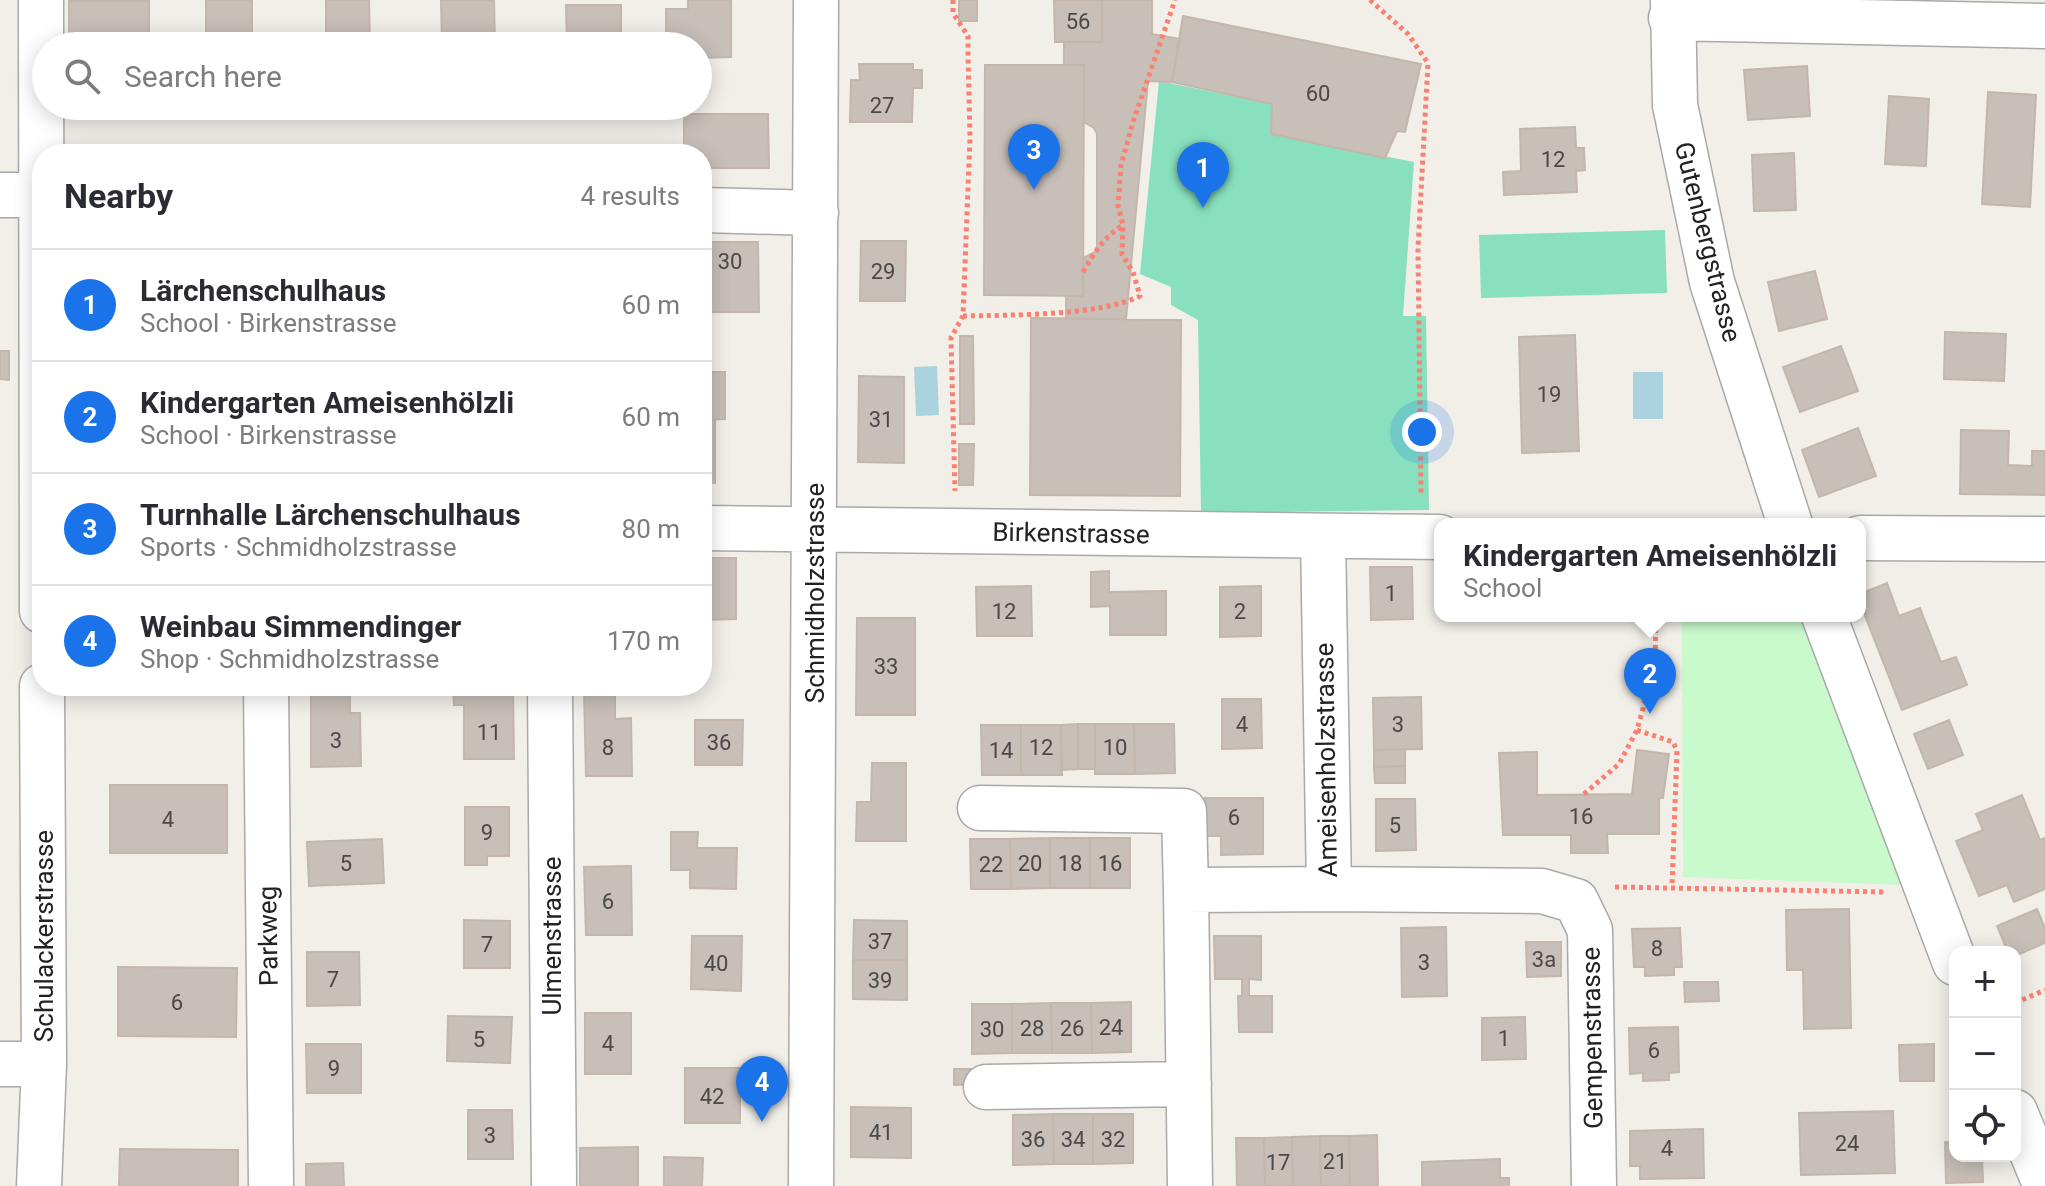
<!DOCTYPE html>
<meta charset="utf-8">
<style>
:root{--surface:#fff;--page:#f2f2f3;--text:#2b2b33;--muted:#7c7c81;--line:#e1e1e2;--accent:#1a73e8}
body{margin:0;font-family:Roboto,sans-serif;background:var(--page);color:var(--text)}
.controls{position:absolute;right:24px;bottom:24px;display:grid;overflow:hidden;border-radius:16px;box-shadow:0 4px 20px #0003}
.controls button{width:72px;height:72px;display:grid;place-items:center;padding:0;border:0;border-bottom:2px solid var(--line);background:var(--surface);color:var(--text);font:40px sans-serif}
.you{position:absolute;left:1422px;top:432px;width:28px;height:28px;margin:-20px;border:6px solid #fff;border-radius:50%;background:#1a73e8;box-shadow:0 0 0 12px #1a73e833}
.badge{display:grid;place-items:center;width:52px;height:52px;border-radius:50%;background:var(--accent);color:#fff;font-size:26px;font-weight:700}
.pin{position:absolute;translate:-50% -66px;filter:drop-shadow(0 2px 4px #0008)}
.pin::after{content:'';position:absolute;top:42px;width:28px;height:24px;background:inherit;clip-path:polygon(0 0,100% 0,50% 100%)}
.popup{position:absolute;left:1434px;top:518px;width:432px;height:104px;box-sizing:border-box;display:grid;place-content:center;border-radius:16px;background:var(--surface);filter:drop-shadow(0 2px 6px #0005);font-size:26px;white-space:nowrap;color:var(--muted)}
.popup b{font-size:30px;color:var(--text)}
.popup::after{content:'';position:absolute;left:50%;top:100%;margin-left:-16px;border:16px solid transparent;border-top-color:var(--surface)}
.list{margin:0;padding:0;list-style:none}
h2{display:flex;justify-content:space-between;align-items:center;height:104px;margin:0;padding:0 32px;font-size:34px}
h2 small{font-size:26px;font-weight:400;color:var(--muted)}
.list li{display:grid;grid-template-columns:52px 1fr auto;gap:24px;align-items:center;box-sizing:border-box;height:112px;padding:0 32px;border-top:2px solid var(--line)}
.list b{display:block;font-size:30px;white-space:nowrap}
.list p{margin:0;font-size:26px;white-space:nowrap;color:var(--muted)}
.list em{font-size:26px;font-style:normal;color:var(--muted)}
.icon{flex:none;width:44px;height:44px;fill:none;stroke:currentColor;stroke-width:2;stroke-linecap:round;stroke-linejoin:round}
.map{position:relative;flex:none;width:2045px;height:1186px;overflow:hidden}
.search{position:absolute;background:var(--surface);box-shadow:0 4px 20px #0003;left:32px;top:32px;width:680px;height:88px;display:flex;align-items:center;gap:20px;box-sizing:border-box;padding:0 28px;border-radius:44px;color:var(--muted);font-size:30px}
.panel{position:absolute;background:var(--surface);box-shadow:0 4px 20px #0003;left:32px;top:144px;width:680px;height:552px;border-radius:32px}
.map>svg:first-child{display:block}
.park{fill:#c8facc}
.pitch{fill:#88e0be}
.water{fill:#aad3df}
.building{fill:#c7bfb8;stroke:#c4b6ab;stroke-width:2}
.lines{fill:none;stroke-linecap:round;stroke-linejoin:round}
.minor-casing{stroke:#a9a9a9;stroke-width:47}
.path{stroke:#fa8072;stroke-width:5;stroke-dasharray:4 4;stroke-linecap:butt}
.minor{stroke:#fff;stroke-width:44}
.labels{text-anchor:middle;stroke-width:8;stroke-linejoin:round;paint-order:stroke}
.number-label{font-size:22px;fill:#4b4948}
.street-label{font-size:26px;fill:#222;stroke:#fff}
</style>
<div class="map">
<svg width="2045" height="1186" viewBox="0 0 2045 1186">
<rect width="100%" height="100%" fill="#f2efe9"/>
<path class="park" d="M1682 616H1806L1904 885 1683 877Z"/>
<path class="pitch" d="M1159 81 1272 104V134L1414 162 1403 316H1426L1429 510 1201 513 1198 320 1171 305V287L1140 274Z
M1665 230 1667 293 1481 298 1479 235Z"/>
<path class="water" d="M937 366 939 415 916 416 914 367Z
M1633 372H1663V419H1633Z"/>
<path class="building" d="M206 0H252V46H206Z
M326 0H369L370 46H326Z
M441 0H494L495 46H442Z
M688 0H731V57L698 58V46H666V9H688Z
M959 0H977V21H959Z
M1054 0H1102V42H1055Z
M1102 0H1152V34L1180 39 1172 82 1148 81 1126 319H1066V296H1083V258L1097 251V134L1094 128 1084 122V65H1064V42H1102Z
M69 1H149V36H129V46H69Z
M566 5H621V46H567Z
M1183 16 1421 64 1405 132 1397 131 1385 158 1271 134 1272 104 1172 82Z
M859 64H913V70H922V88H913L912 122H850L851 80H860Z
M985 65H1084L1083 296 984 295Z
M1807 66 1810 116 1748 120 1744 70Z
M1988 92 2036 95 2030 207 1982 204Z
M1889 96 1929 99 1926 166 1885 164Z
M684 114H768L769 168H702V154H684Z
M1575 127 1576 148H1584L1585 170 1576 171 1577 192 1504 195 1503 172 1521 171 1520 129Z
M1794 153 1796 210 1754 211 1752 155Z
M702 232H710V242H758L759 312H710V281H702Z
M861 241H906L905 301H860Z
M1815 271 1827 319 1779 331 1768 282Z
M1031 318 1181 320 1180 496 1030 495Z
M1945 332 2006 334 2004 381 1944 379Z
M1575 335 1579 451 1522 453 1519 337Z
M960 336H973L974 424H960Z
M1841 346 1858 391 1800 412 1783 367Z
M0 351H9V380L0 379Z
M702 372H725V419L702 420Z
M859 376 904 377V463L858 462Z
M702 420H715V483L702 482Z
M1858 428 1876 476 1819 497 1802 450Z
M1961 430 2009 431 2008 465 2032 466V451H2045V495L1960 494Z
M959 444H974L973 485H959Z
M702 558H736V619L702 620Z
M1370 567H1412L1413 619 1371 620Z
M1109 571V592L1166 591V635H1110V606L1091 607V572Z
M1887 583 1899 616 1920 608 1941 662 1956 657 1967 685 1902 710 1860 603V594Z
M1031 586 1032 636H977L976 587Z
M1261 586V636L1220 637V587Z
M857 618H915V715H856Z
M453 686 513 689 514 759H464V705H454Z
M615 691V719L631 718 632 776H586L584 692Z
M350 692V713H360L361 766 311 767V693Z
M1421 697 1422 749 1374 750 1373 698Z
M1222 699H1261L1262 748 1222 749Z
M695 720H743L742 765H695Z
M1949 720 1963 755 1928 769 1914 734Z
M1078 724H1095V769H1078Z
M1078 724V769L1061 770V725Z
M1095 724H1134L1135 774H1095Z
M1134 724H1174L1175 773 1135 774Z
M981 725H1021V775H982Z
M1021 725H1061L1062 775H1021Z
M1405 749V766L1374 767V750Z
M1637 750 1669 754 1663 798H1659V834H1607L1608 853H1571V835H1503L1499 753 1537 752V795L1632 794Z
M872 763H906V841H856L857 802H871Z
M1405 766V783H1375L1374 767Z
M110 785H227V853H110Z
M2022 795 2040 840 2045 838V889L2014 902 2007 885 1979 896 1956 841 1983 830 1976 814Z
M1205 798H1263V854L1221 855V836H1205Z
M1376 799H1415L1416 850 1376 851Z
M465 807H509V856H487V865H465Z
M671 832H698L697 848H737L736 889 690 888V870H671Z
M1050 838H1090V888H1050Z
M1050 838V888L1011 889 1010 839Z
M1090 838H1130V888H1090Z
M382 839 384 883 309 886 307 842Z
M970 839H1010L1011 889H971Z
M631 866 632 935H586L584 867Z
M1849 909 1851 1028 1804 1029 1803 970H1787L1786 910Z
M2037 909 2045 928V943L2015 956V952H2008L1997 926Z
M464 920 510 921V968H464Z
M854 920 907 921V960H853Z
M1446 927 1447 996 1402 997 1401 928Z
M1680 928 1682 967H1674V975L1645 976V967H1634L1632 929Z
M692 936H742L741 991 691 989Z
M1214 936H1261V980L1249 979V996H1272V1032H1239L1238 996H1242V979H1215Z
M1526 942H1561V976L1527 977Z
M307 952H359L360 1005 307 1006Z
M853 960H907V1000L853 999Z
M118 967 237 968 236 1037 118 1036Z
M1684 982H1718L1719 1001 1685 1002Z
M1131 1002V1052L1092 1053 1091 1003Z
M1051 1003H1091L1092 1053H1052Z
M1051 1003 1052 1053H1012V1004Z
M972 1004H1012V1053L972 1054Z
M585 1013H631V1074H585Z
M448 1016 512 1017 510 1063 447 1061Z
M1525 1017 1526 1059 1482 1060V1018Z
M1678 1027 1679 1072 1669 1073V1080L1643 1081V1073L1630 1074 1629 1028Z
M306 1044H361V1093H307Z
M1934 1044V1081H1900L1899 1045Z
M685 1068H740V1123H685Z
M954 1069H988V1084L954 1085Z
M851 1107 911 1108V1158L851 1157Z
M468 1110H512L513 1159H468Z
M1893 1111 1895 1173 1801 1175 1799 1113Z
M1053 1114H1093V1164H1054Z
M1053 1114 1054 1164 1013 1165V1115Z
M1093 1114H1133V1163L1093 1164Z
M1703 1129 1704 1178 1640 1179V1166H1630V1131Z
M1377 1135 1378 1186H1350L1349 1136Z
M1320 1136H1349L1350 1186H1321Z
M1320 1136 1321 1186H1293L1292 1137Z
M1292 1137 1293 1186H1265L1264 1138Z
M1236 1138H1264L1265 1186H1237Z
M1945 1142H1955V1156H1982L1983 1182 1946 1183Z
M638 1147V1186H580V1148Z
M120 1149 238 1150V1186H119Z
M664 1157 703 1158 702 1186H664Z
M1500 1159V1178H1509V1186H1422V1162Z
M343 1163 344 1186H306V1164Z"/>
<g class="lines">
<g class="minor-casing">
<path id="minor" d="M41 0 42 611
M1673 0 1675 105 1712 282 1790 524
M1671 18 2045 26
M0 195H42
M702 210 816 213
M702 528 1440 537
M1860 538 2045 539
M1824 616 1955 963
M266 686 271 1186
M550 686 554 1186
M980 808 1184 811 1186 890
M1329 889 1542 891 1576 901 1590 930 1594 1186
M0 1064H44
M986 1087 1189 1084
M2015 1112 2045 1184
M39 1186 44 1064 42 686
M811 1186 816 0
M1190 1186 1186 890 1329 889 1323 537"/>
</g>
<path class="path" d="M953 0V13L968 36V55L970 137 963 316 951 338 955 491
M1370 0 1408 34 1428 63 1418 248 1421 496
M1083 272C1095 252 1103 238 1123 225
M963 316C1010 315 1099 316 1140 296L1133 272 1122 254 1123 225 1118 206 1121 165 1133 122 1175 0
M1637 730 1673 742 1677 751 1672 886
M1584 794 1619 764 1637 730 1655 665 1656 616
M1615 887 1884 892
M2015 1003 2045 990"/>
<use href="#minor" class="minor"/>
</g>
<g class="labels">
<g class="number-label">
<text x="1078" y="29">56</text>
<text x="1318" y="101">60</text>
<text x="882" y="113">27</text>
<text x="1553" y="167">12</text>
<text x="730" y="269">30</text>
<text x="883" y="279">29</text>
<text x="1549" y="402">19</text>
<text x="881" y="427">31</text>
<text x="1391" y="601">1</text>
<text x="1004" y="619">12</text>
<text x="1240" y="619">2</text>
<text x="886" y="674">33</text>
<text x="1242" y="732">4</text>
<text x="1398" y="732">3</text>
<text x="489" y="740">11</text>
<text x="336" y="748">3</text>
<text x="719" y="750">36</text>
<text x="608" y="755">8</text>
<text x="1041" y="755">12</text>
<text x="1115" y="755">10</text>
<text x="1001" y="758">14</text>
<text x="1581" y="824">16</text>
<text x="1234" y="825">6</text>
<text x="168" y="827">4</text>
<text x="1395" y="833">5</text>
<text x="487" y="840">9</text>
<text x="346" y="871">5</text>
<text x="1030" y="871">20</text>
<text x="1070" y="871">18</text>
<text x="1110" y="871">16</text>
<text x="991" y="872">22</text>
<text x="608" y="909">6</text>
<text x="880" y="949">37</text>
<text x="487" y="952">7</text>
<text x="1657" y="956">8</text>
<text x="1544" y="967">3a</text>
<text x="1424" y="970">3</text>
<text x="716" y="971">40</text>
<text x="333" y="987">7</text>
<text x="880" y="988">39</text>
<text x="177" y="1010">6</text>
<text x="1111" y="1035">24</text>
<text x="1032" y="1036">28</text>
<text x="1072" y="1036">26</text>
<text x="992" y="1037">30</text>
<text x="1504" y="1046">1</text>
<text x="479" y="1047">5</text>
<text x="608" y="1051">4</text>
<text x="1654" y="1058">6</text>
<text x="334" y="1076">9</text>
<text x="712" y="1104">42</text>
<text x="881" y="1140">41</text>
<text x="490" y="1143">3</text>
<text x="1033" y="1147">36</text>
<text x="1073" y="1147">34</text>
<text x="1113" y="1147">32</text>
<text x="1847" y="1151">24</text>
<text x="1667" y="1156">4</text>
<text x="1335" y="1169">21</text>
<text x="1278" y="1170">17</text>
</g>
<g class="street-label">
<text transform="translate(1708 242) rotate(76)" y="9">Gutenbergstrasse</text>
<text transform="translate(1071 533) rotate(1)" y="9">Birkenstrasse</text>
<text transform="translate(815 593) rotate(-90)" y="9">Schmidholzstrasse</text>
<text transform="translate(1326 760) rotate(-91)" y="9">Ameisenholzstrasse</text>
<text transform="translate(44 936) rotate(-90)" y="9">Schulackerstrasse</text>
<text transform="translate(268 936) rotate(-91)" y="9">Parkweg</text>
<text transform="translate(552 936) rotate(-90)" y="9">Ulmenstrasse</text>
<text transform="translate(1592 1038) rotate(-91)" y="9">Gempenstrasse</text>
</g>
</g>
</svg>
<div class="controls">
<button>+</button>
<button>−</button>
<button><svg class="icon" aria-label="locate" viewBox="0 0 24 24"><circle cx="12" cy="12" r="6"/><path d="M12 2v4M12 18v4M2 12h4M18 12h4"/></svg></button>
</div>
<div class="you"></div>
<div class="pin badge" style="left:1203px;top:208px">1</div>
<div class="pin badge" style="left:1650px;top:714px">2</div>
<div class="popup"><b>Kindergarten Ameisenhölzli</b>School</div>
<div class="pin badge" style="left:1034px;top:190px">3</div>
<div class="pin badge" style="left:762px;top:1122px">4</div>
<div class="search"><svg class="icon" aria-label="search" viewBox="0 0 24 24"><circle cx="10" cy="10" r="6"/><path d="M15 15l6 6"/></svg>Search here</div>
<section class="panel">
<h2>Nearby<small>4 results</small></h2>
<ul class="list">
<li><span class="badge">1</span><div><b>Lärchenschulhaus</b><p>School · Birkenstrasse</p></div><em>60 m</em></li>
<li><span class="badge">2</span><div><b>Kindergarten Ameisenhölzli</b><p>School · Birkenstrasse</p></div><em>60 m</em></li>
<li><span class="badge">3</span><div><b>Turnhalle Lärchenschulhaus</b><p>Sports · Schmidholzstrasse</p></div><em>80 m</em></li>
<li><span class="badge">4</span><div><b>Weinbau Simmendinger</b><p>Shop · Schmidholzstrasse</p></div><em>170 m</em></li>
</ul>
</section>
</div>
